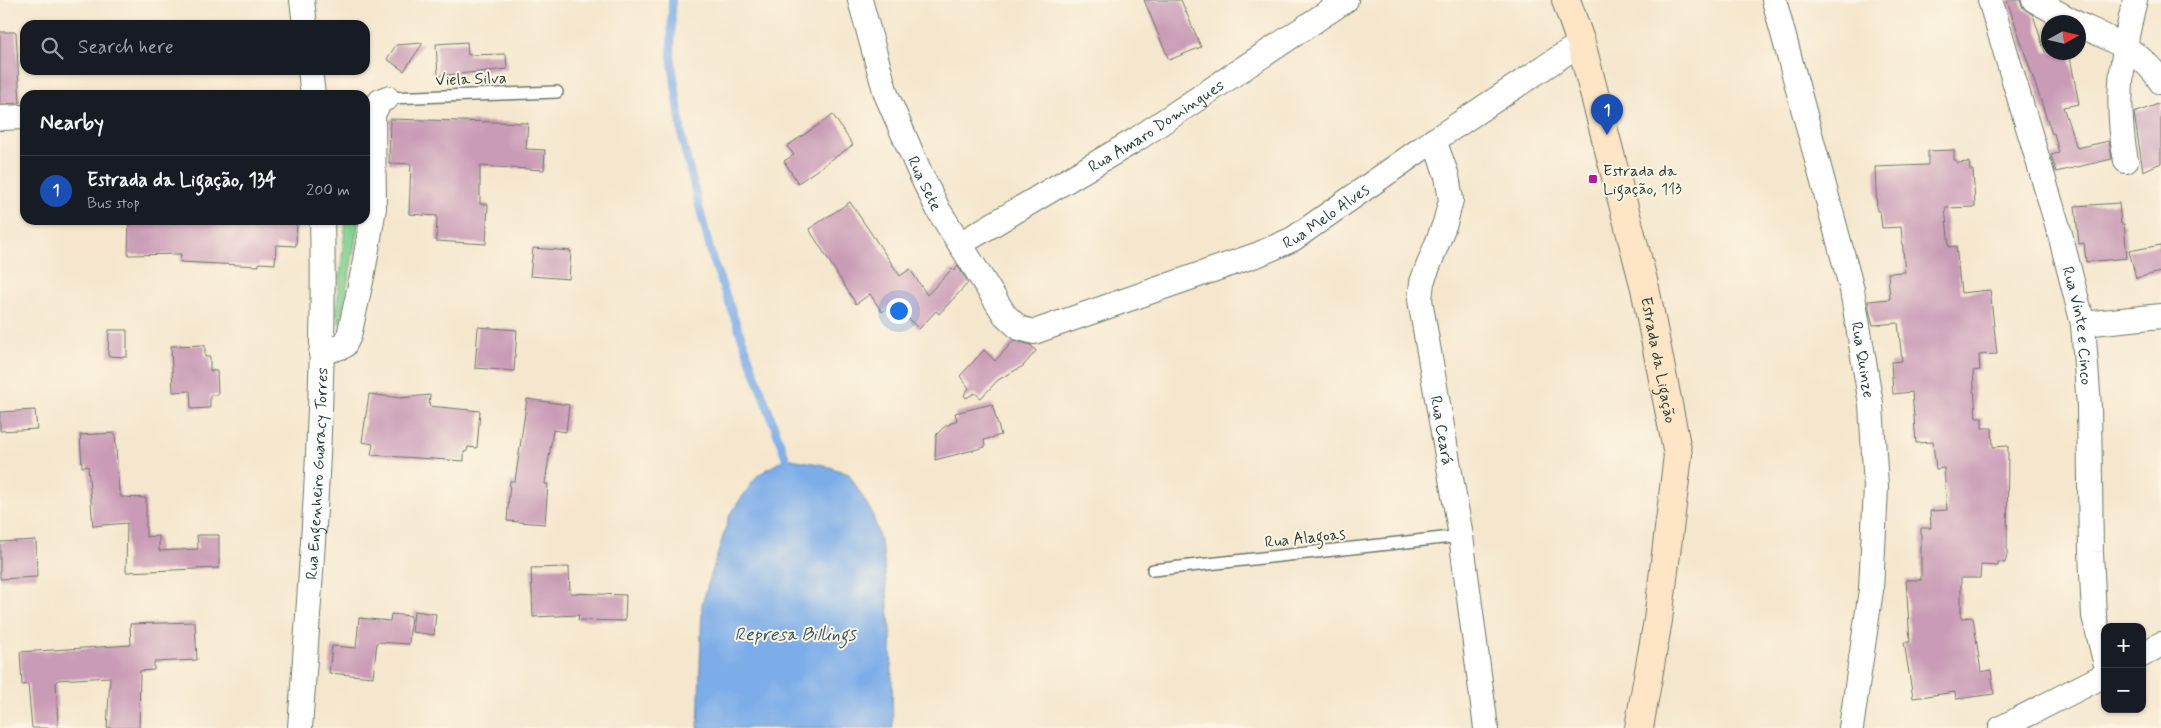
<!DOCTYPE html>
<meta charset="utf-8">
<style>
:root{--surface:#171b24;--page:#20242c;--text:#f1f3f6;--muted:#9ea1a6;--line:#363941;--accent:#ea580c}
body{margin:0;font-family:Mynerve,sans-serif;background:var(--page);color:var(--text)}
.controls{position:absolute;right:15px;bottom:15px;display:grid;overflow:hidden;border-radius:10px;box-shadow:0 1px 4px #0004}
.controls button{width:45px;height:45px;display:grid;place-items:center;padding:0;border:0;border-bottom:1px solid var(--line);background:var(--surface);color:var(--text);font:25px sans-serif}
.compass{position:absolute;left:2041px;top:15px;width:45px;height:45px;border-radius:50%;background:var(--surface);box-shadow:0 1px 4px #0004;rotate:82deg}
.you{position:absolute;left:898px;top:310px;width:18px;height:18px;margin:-12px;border:4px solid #fff;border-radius:50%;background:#1a73e8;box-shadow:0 0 0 8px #1a73e833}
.badge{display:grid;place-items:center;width:32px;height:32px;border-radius:50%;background:var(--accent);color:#fff;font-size:16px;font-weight:700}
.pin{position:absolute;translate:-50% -41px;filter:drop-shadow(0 1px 2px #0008)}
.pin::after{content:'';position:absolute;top:26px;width:18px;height:15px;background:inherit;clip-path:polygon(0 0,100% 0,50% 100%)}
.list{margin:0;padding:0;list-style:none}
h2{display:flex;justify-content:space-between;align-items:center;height:65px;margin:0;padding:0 20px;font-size:21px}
h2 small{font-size:16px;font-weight:400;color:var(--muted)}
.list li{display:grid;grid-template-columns:32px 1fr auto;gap:15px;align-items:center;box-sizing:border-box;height:70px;padding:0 20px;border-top:1px solid var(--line)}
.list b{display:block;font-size:19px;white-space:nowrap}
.list p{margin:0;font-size:16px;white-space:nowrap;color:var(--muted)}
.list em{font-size:16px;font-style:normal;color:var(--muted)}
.icon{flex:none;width:28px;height:28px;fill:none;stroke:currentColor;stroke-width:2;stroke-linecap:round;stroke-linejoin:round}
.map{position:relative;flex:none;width:2161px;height:728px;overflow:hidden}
.search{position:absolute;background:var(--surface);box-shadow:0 1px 4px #0004;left:20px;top:20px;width:350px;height:55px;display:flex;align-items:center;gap:12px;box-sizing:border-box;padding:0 18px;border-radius:15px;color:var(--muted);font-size:19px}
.panel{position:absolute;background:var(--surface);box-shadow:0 1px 4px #0004;left:20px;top:90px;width:350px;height:135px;border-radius:15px}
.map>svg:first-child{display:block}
.green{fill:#82d191;stroke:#508762}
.water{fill:#7dade8;stroke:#4e758e}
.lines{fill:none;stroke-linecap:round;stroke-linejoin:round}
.stream{stroke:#7dade8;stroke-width:8}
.building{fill:#c99bb6}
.lane-casing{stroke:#6a786a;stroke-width:14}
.street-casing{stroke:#6a786a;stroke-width:26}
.secondary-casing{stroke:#6a786a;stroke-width:30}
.lane{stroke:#fff;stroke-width:11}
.street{stroke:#fff;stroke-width:24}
.secondary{stroke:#fde5c5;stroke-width:28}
.poi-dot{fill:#b5179e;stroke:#fcf5e5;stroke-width:2}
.labels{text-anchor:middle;stroke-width:4;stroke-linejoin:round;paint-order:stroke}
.street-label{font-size:16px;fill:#1f3d34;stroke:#fcf5e5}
.poi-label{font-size:16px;fill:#1f3d34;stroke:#fcf5e5;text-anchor:start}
.water-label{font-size:18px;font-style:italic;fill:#365961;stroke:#fcf5e5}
</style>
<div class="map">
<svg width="2161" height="728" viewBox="0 0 2161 728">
<rect width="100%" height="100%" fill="#fcf5e5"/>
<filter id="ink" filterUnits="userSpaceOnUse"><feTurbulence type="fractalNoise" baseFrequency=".02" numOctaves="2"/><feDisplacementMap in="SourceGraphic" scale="10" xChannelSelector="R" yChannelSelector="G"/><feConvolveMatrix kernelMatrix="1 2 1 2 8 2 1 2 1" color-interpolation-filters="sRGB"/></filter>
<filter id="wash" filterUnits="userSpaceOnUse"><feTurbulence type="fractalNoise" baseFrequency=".0096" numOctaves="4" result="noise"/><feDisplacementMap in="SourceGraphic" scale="20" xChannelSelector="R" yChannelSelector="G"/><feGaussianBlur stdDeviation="1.12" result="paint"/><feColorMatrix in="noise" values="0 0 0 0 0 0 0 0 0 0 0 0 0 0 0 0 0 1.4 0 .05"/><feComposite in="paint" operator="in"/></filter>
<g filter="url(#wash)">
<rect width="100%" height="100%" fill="#f5e7cd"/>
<path class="green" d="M346 220H358V227L340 324 336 314Z"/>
<path class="water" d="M786 458 824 465 849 474 872 513 883 551 891 637 893 728H698L702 604 730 514 758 475Z"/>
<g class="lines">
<path class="stream" d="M672 0 671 55 683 143 712 257 786 458 787 468"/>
</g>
<g id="blocks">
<path class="building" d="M1144 0H1181L1201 47 1169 60Z
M2007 0H2020L2023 8 2033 15 2045 52H2069L2079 104 2063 107 2077 148 2109 141 2112 159 2056 172 2051 155 2059 153 2054 133 2052 134Z
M0 32H16L20 103 0 104Z
M467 42 468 55 506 54 507 69 438 76 436 44Z
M423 43 404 71 387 59 396 45Z
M2161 103V163L2143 171 2134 113Z
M833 115 853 145 798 183 784 161 794 155 787 146Z
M390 119 528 123 526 149 545 150 544 170 480 166V204H488L486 244 436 241 437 216 409 214 411 164 389 163Z
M1954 150V160H1956V163L1969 162 1970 170H1973L1975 207 1945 208 1949 247 1956 246 1961 293 1990 290 1997 354 1979 355 1980 370 1973 371 1976 418H1982V428H1992L1993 447 2008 446 2007 555 2005 563 1998 562V566L1981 565 1980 578H1961V618L1973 617 1981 672 1991 670 1994 694 1956 699 1955 692 1913 698 1904 642H1910L1906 580H1921V528H1931L1930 511 1947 510 1944 468 1936 469 1933 442 1916 443 1912 392 1893 394 1891 362 1902 361 1898 323 1873 325 1870 314 1868 301 1890 299 1888 273 1905 272 1901 227 1882 228 1880 211H1877L1875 167 1928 165V151Z
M850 202 900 276 910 269 927 295 952 269 954 271 958 266 968 283 939 314 936 311 919 329 893 304 882 312 870 294 856 304 809 229Z
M2119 203 2121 224H2124L2127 258 2086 262 2084 243 2079 244 2075 206Z
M129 220H297L296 246 276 245 275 264 259 263V266L180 262 181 254 128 255Z
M2161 245V272L2136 278 2129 251Z
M533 248 571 251 569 279 530 276Z
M478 327 517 330 514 371 475 368Z
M109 330H127V357L108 356Z
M1014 340 1031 345 1036 351 1023 366 998 380 981 398 975 393 966 398 964 395 969 388 960 376 984 350 995 361Z
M205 345V357H210V371H217L218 395H210V408L191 409 190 391 173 392 171 346Z
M369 394 400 398 430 395 429 406 480 411 477 448 468 447 467 451 464 452V461L371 455 373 444 362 442Z
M527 399 569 405 566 432 553 430 545 484H548L545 524 507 521 510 481H515Z
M992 404 1001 435 984 440 985 447 935 460 936 435 944 427 957 420 955 413Z
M35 410 37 429 0 431V412Z
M115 433 119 491 121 497 146 498V537L159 536V551L198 549 197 535H219V568L126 572 127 523 93 526 88 466 82 467 80 435Z
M36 540 37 577 0 579V542Z
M569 567 570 593 626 595 625 621 578 620 579 615 533 617 531 568Z
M414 611 436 614 434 635 412 632Z
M391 614 411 616 409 644 377 642 373 677 329 673 332 646 356 648 359 618 390 621Z
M195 622 197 660 154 662V670L140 671 139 728H107L110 677 58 680 56 682 58 728H32L28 684 22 685 20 652 131 645 130 624Z"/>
</g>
</g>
<g filter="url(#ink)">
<use href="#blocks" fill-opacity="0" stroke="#6a786a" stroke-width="1"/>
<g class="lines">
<g class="lane-casing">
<path id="lane" d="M387 98 557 92
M1153 570 1461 536"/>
</g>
<g class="street-casing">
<g id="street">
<path d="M302 0 305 25"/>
<path id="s1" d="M860 0 886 94 921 175 939 211 1005 315 1019 328 1034 332 1259 254 1293 239 1421 149 1581 43"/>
<path id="s2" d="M1774 0 1852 290 1871 404 1876 487 1871 590 1851 728"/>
<path id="s3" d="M1990 0 2060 234 2083 324 2089 407 2091 552 2094 616 2105 661"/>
<path d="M2034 0 2074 22"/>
<path d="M2078 24C2110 39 2142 51 2161 82"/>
<path d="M310 70 313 95"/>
<path d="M0 118 25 117"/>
<path id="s4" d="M1434 140 1447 176 1451 200 1445 223 1422 282 1420 300 1461 536 1486 728"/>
<path d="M2126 161C2115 103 2121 57 2135 0"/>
<path id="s5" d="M960 244 1137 139 1346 0"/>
<path d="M2083 324 2161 316"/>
<path d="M321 353 344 346 349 336 363 272 374 208 373 114 380 101 387 98"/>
<path d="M2142 655 2161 644"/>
<path id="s6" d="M300 728C312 559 326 390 322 220"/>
<path d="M2001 728 2105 675"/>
</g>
</g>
<g class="secondary-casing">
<g id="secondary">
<path id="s7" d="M1566 0 1581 43 1645 288 1678 455 1658 620 1639 728"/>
</g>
</g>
<use href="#lane" class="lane"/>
<use href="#street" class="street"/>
<use href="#secondary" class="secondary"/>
</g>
</g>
<rect class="poi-dot" x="1588" y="174" width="10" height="10" rx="2.5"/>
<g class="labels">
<g class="street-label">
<text transform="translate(471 78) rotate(-2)" y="6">Viela Silva</text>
<text dy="6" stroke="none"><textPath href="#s5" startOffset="229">Rua Amaro Domingues</textPath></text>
<text dy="6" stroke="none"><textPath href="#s1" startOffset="195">Rua Sete</textPath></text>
<text dy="6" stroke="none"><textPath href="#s1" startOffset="699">Rua Melo Alves</textPath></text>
<text dy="6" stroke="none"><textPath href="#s3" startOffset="338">Rua Vinte e Cinco</textPath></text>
<text dy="6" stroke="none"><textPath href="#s2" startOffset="371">Rua Quinze</textPath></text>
<text dy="6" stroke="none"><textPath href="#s7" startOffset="372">Estrada da Ligação</textPath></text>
<text dy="6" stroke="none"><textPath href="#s4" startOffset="300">Rua Ceará</textPath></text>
<text dy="6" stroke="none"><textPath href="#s6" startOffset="255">Rua Engenheiro Guaracy Torres</textPath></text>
<text transform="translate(1305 537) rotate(-6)" y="6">Rua Alagoas</text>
</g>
<g class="poi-label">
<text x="1603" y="176">Estrada da<tspan x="1603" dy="18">Ligação, 113</tspan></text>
</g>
<g class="water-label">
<text x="795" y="640">Represa Billings</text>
</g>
</g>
</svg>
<div class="controls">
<button>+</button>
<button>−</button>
</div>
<svg class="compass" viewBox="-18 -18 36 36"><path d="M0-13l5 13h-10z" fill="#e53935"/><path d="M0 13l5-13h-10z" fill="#9ea1a6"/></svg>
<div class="you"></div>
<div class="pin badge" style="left:1607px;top:135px;background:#1a4fb4">1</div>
<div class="search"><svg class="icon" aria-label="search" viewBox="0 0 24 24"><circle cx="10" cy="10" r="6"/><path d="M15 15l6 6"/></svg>Search here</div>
<section class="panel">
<h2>Nearby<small></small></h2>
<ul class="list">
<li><span class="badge" style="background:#1a4fb4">1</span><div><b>Estrada da Ligação, 134</b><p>Bus stop</p></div><em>200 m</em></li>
</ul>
</section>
</div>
